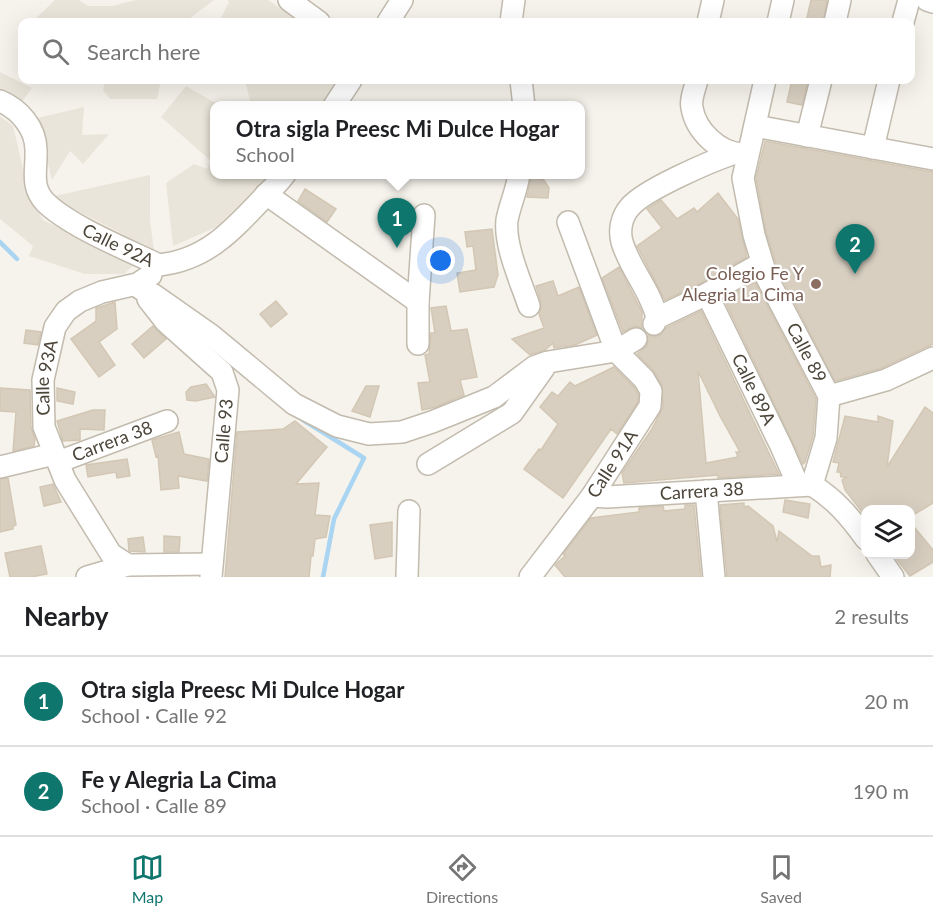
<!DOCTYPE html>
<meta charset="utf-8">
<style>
:root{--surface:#fff;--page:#f2f2f2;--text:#202124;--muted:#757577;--line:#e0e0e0;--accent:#0f766e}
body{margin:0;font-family:Lato,sans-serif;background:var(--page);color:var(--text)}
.controls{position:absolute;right:18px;bottom:18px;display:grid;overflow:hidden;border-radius:12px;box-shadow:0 6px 24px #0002}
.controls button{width:54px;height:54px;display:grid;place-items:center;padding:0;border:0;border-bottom:2px solid var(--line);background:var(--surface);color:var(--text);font:30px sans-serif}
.you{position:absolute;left:441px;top:261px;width:21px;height:21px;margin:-15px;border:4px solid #fff;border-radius:50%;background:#1a73e8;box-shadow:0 0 0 9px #1a73e833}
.badge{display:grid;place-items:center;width:39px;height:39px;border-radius:50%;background:var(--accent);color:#fff;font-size:20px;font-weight:700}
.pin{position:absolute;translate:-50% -50px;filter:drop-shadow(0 2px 3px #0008)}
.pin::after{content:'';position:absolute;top:32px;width:21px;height:18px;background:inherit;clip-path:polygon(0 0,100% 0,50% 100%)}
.popup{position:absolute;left:210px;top:101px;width:375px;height:78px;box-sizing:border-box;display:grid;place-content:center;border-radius:12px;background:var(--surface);filter:drop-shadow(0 2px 4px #0005);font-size:20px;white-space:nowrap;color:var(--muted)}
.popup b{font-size:22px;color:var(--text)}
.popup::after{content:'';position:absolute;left:50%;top:100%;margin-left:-12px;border:12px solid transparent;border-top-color:var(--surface)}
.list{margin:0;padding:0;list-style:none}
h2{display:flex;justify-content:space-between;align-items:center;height:78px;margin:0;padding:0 24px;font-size:26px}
h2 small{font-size:20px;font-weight:400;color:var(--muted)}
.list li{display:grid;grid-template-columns:39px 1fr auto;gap:18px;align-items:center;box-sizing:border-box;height:90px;padding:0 24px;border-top:2px solid var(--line)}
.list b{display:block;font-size:22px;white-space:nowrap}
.list p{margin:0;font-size:20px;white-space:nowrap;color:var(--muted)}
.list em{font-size:20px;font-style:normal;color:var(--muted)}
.icon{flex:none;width:33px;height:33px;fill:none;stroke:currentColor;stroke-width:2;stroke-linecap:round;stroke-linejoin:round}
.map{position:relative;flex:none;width:933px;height:577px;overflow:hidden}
.search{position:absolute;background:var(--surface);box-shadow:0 6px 24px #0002;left:18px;right:18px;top:18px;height:66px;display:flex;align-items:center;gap:15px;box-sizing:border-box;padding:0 21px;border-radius:12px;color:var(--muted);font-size:22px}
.sheet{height:258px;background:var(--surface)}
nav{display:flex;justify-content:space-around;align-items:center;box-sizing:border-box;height:84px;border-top:2px solid var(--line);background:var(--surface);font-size:16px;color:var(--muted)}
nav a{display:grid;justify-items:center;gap:3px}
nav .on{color:var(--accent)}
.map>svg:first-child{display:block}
.residential{fill:#eae5da}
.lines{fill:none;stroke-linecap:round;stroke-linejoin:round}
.stream{stroke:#a9d4f2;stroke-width:4.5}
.building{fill:#d8cfc1;stroke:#d3c7b4;stroke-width:1.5;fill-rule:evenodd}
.minor-casing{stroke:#c2bbae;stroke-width:24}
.minor{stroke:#fff;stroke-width:21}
.education-dot{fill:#8d6e63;stroke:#fff;stroke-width:2}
.labels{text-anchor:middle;stroke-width:4.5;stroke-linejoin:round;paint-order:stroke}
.street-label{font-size:18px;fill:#4b4439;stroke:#fff}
.education-label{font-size:18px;fill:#785e54;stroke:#fff;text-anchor:end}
</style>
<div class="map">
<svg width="933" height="577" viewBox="0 0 933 577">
<rect width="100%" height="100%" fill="#f6f3ec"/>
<path class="residential" d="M55 0H79L88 6H112L136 0H214L185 22 159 20 156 22H32Z
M227 0H268L300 22H225L221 18 229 2Z
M0 72 32 88 21 103 0 90Z
M105 80H161L157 99H110L103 90Z
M245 80H341L323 106 251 105Z
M186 86 219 105 214 106V174L268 175 226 223 173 246 166 183 194 164 207 169 211 161 161 117Z
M84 107 82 135 109 134 83 164 70 151 52 180 37 118Z
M0 116 13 126 29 193 43 220 93 245 139 260 124 274H85L29 256 33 246 0 219Z
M150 175V221L154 250 50 197Z"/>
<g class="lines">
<path class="stream" d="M0 242 17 259
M303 420 364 458 334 519 323 577"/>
</g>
<path class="building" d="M811 0H827L823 22H806Z
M792 80H808L802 105 787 102Z
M765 141 933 172V344L882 368 835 381 779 273 766 232 756 178Z
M531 178 543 179 549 188 548 198 527 197Z
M305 189 336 209 327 222 298 201Z
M718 193 738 219 747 257 701 283 665 300 637 246 662 228 647 209 661 200 677 219 694 208 697 212Z
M492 229 498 275 494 287 460 292 457 273 476 270 473 246 467 247 465 232Z
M619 267 642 312V328L635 326 623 332 602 278Z
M553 281 558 296 579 287 597 335 575 345 554 348 553 343 545 350 530 355 512 339 544 328 539 314 541 309V302L536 286Z
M755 282 816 399 813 436 805 462 803 464 724 299Z
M276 301 287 314 271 327 260 314Z
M115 302 117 329 99 342 115 365 99 377 71 339 96 321V308Z
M446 306 451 331 467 329 477 377 460 380 464 395 436 407 422 410 418 383 430 382 425 355 429 354 431 333H435L431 308Z
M701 311 779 474 718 478V475L624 483 622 473 652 429 663 407 662 385 653 370 637 354 647 346 648 335 654 337 660 335 666 328ZM698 371 720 416 740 452H736L738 457 706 463Z
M153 326 166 339 144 358 132 344Z
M26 330 41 332 38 345 24 343Z
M614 367 634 387 638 394V402L617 434 611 429 563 498 524 469 539 449 541 450 558 424 540 407 552 392 558 396 570 382 575 386Z
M206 384 215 397 196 401 187 400 186 392 191 387Z
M366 386H379L370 417 352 411Z
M0 388 30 390 31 427 35 439 34 446 13 451 16 412 0 411Z
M57 388 75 392 73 404 57 401Z
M925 407 933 413V503L910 517V510H866V517L845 490 842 480 847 477H841L840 472H837L839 463 833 462 845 416 878 422V416L893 421 887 467Z
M93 410H105L104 430 80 429V440L63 441 57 421Z
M295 421 327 447 296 484 319 483 315 515 330 516 326 537 315 539 313 556H311L309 577H225L237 432 283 429Z
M179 432 184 454 209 459 207 481 178 476 179 488 161 490 158 456 156 457 152 440Z
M127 459 130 476 117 478 116 472 88 477 86 465Z
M8 478 16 525 13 526V529L0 532V479Z
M53 484 61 502 44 506 40 487Z
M785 500 810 504 808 518 783 512Z
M744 503V507L748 506 773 526 777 542 779 531 812 556H819L821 567 831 565 830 577H727L720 505Z
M685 505H694L701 577H565L555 565 565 556 563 554 591 518 639 512V508L663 506 664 511 685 509Z
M392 522V556L375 559 370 525Z
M910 522 933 550V562L910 576 893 555H910Z
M164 536 180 537 179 552H164Z
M143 537 145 552 129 551 128 539Z
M41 546 47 574 31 577H10L5 553Z"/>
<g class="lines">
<g class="minor-casing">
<g id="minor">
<path d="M289 0 319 22"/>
<path d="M927 0 933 2"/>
<path d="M388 22 402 0"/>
<path d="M511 22 514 0"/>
<path d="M708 22 713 0"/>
<path d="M778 22 783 0"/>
<path d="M835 22 840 0"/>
<path d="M903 22 909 0"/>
<path d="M521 80 524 106"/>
<path d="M697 80C695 88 690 100 692 108 696 131 719 153 742 154"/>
<path id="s1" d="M765 80 743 178 754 235 767 278 829 396 826 438 812 485"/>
<path id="s2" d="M0 101C19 109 36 128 36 150 37 169 30 186 45 202 69 226 128 250 159 265 206 260 232 231 263 198 270 190 279 183 285 174"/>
<path d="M334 106 351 80"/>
<path d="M755 126 933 159"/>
<path d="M807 136 821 80"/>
<path d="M873 148 889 80"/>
<path d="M519 174C517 190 510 204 507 220 504 245 521 282 529 306"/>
<path d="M266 194 418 302"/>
<path d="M141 289 154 295 211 335 294 404 337 426 369 434 402 432 432 422 494 397 534 367 548 362 616 351 636 339"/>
<path id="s3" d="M707 294 781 446 798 485"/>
<path d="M148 299 166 322 222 372 228 390 211 577"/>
<path d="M657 318 707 294 762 263"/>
<path d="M654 324 657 318C651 291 630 269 622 242 619 231 621 217 630 207 644 190 709 162 732 154"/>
<path d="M418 344V302L424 215"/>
<path d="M829 396 886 380 933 358"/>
<path id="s4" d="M58 462 167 421"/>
<path d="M428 464 512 413 544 368"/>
<path d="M0 467 54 454"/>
<path d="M812 485C835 499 850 517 866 539"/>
<path d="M706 491 714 577"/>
<path id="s5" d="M592 496 607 497 812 485"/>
<path d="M877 554 893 577"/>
<path id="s6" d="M128 565 111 554 65 480 44 427 43 380 55 327 66 311 80 301 102 292 137 284 151 275"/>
<path d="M87 577 128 565 212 564"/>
<path d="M407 577 409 511"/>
<path id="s7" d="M530 577 592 496 650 406 651 391 644 379 616 351 568 222"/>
</g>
</g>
<use href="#minor" class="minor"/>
</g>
<circle class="education-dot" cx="816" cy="284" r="6"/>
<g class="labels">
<g class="street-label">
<text dy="6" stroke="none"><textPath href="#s2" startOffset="204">Calle 92A</textPath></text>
<text dy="6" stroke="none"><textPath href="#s1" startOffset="288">Calle 89</textPath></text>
<text dy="6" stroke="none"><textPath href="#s6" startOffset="214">Calle 93A</textPath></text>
<text dy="6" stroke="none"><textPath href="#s3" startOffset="106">Calle 89A</textPath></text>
<text transform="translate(224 431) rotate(-85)" y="6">Calle 93</text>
<text dy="6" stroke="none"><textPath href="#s4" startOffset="58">Carrera 38</textPath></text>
<text dy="6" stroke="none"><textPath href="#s7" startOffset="140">Calle 91A</textPath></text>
<text dy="6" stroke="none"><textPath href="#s5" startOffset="110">Carrera 38</textPath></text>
</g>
<g class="education-label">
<text x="804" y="280">Colegio Fe Y<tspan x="804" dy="21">Alegria La Cima</tspan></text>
</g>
</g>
</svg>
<div class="controls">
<button><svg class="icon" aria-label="layers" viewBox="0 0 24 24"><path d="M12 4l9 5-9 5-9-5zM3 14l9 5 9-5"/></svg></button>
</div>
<div class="you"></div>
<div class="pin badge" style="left:397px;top:248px">1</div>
<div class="popup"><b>Otra sigla Preesc Mi Dulce Hogar</b>School</div>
<div class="pin badge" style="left:855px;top:274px">2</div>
<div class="search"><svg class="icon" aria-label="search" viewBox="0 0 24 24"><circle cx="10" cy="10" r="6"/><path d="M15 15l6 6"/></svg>Search here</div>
</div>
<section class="sheet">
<h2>Nearby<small>2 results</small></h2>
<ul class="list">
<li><span class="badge">1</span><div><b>Otra sigla Preesc Mi Dulce Hogar</b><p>School · Calle 92</p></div><em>20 m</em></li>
<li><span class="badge">2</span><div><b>Fe y Alegria La Cima</b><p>School · Calle 89</p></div><em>190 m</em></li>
</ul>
</section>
<nav>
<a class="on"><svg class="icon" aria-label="map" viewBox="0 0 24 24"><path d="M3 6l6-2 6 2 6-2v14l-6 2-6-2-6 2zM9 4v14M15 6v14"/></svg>Map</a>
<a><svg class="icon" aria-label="directions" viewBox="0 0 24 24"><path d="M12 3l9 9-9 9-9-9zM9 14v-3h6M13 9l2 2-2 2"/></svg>Directions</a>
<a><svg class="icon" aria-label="saved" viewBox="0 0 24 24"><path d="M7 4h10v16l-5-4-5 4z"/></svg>Saved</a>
</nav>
